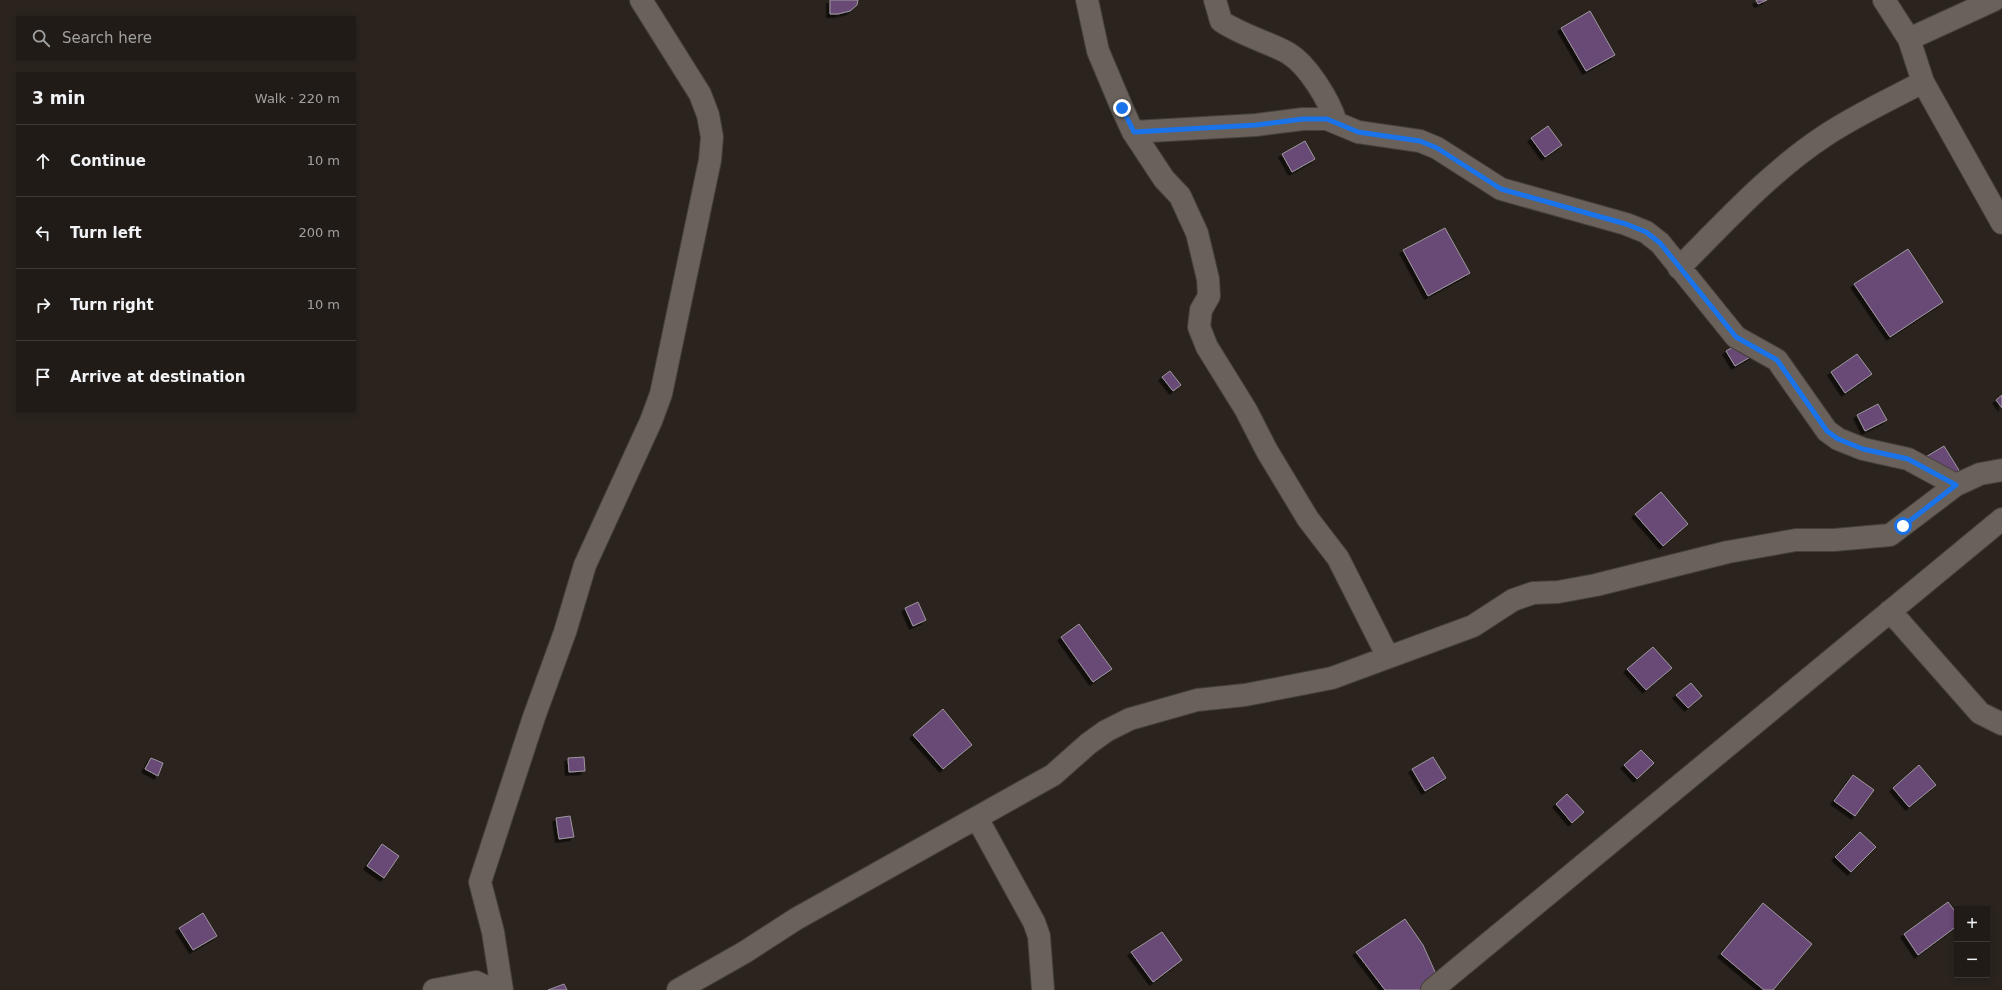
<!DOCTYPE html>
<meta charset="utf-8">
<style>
:root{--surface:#201b16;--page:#28241f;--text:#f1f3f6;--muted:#a2a1a1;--line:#3d3935}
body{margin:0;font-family:"DejaVu Sans",sans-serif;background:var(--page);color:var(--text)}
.controls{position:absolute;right:12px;bottom:12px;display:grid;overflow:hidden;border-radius:0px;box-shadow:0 2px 6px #0003}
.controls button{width:36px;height:36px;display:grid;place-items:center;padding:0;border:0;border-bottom:1px solid var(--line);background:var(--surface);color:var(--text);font:20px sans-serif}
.stop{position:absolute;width:12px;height:12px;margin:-9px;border:3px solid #1a73e8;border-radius:50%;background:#fff}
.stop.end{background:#1a73e8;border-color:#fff;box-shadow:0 1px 4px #0008}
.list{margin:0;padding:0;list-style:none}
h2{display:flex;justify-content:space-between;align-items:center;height:52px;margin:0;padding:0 16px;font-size:17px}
h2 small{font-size:13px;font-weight:400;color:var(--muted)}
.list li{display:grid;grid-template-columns:26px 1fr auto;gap:12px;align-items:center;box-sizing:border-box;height:72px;padding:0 16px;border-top:1px solid var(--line)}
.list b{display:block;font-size:15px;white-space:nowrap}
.list em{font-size:13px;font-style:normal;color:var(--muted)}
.icon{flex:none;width:22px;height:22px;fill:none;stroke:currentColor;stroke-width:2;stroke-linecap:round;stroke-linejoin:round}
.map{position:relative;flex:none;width:2002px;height:990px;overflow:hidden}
.search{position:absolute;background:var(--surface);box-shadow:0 2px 6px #0003;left:16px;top:16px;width:340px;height:44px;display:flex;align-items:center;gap:10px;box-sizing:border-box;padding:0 14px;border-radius:0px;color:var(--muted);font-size:15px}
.panel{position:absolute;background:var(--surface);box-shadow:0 2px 6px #0003;left:16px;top:72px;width:340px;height:340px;border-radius:0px}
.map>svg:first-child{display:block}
.building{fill:#694a74;stroke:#9e97a0;filter:url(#shadow)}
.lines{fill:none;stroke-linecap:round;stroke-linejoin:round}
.minor-casing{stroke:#45403b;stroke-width:24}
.minor{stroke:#69615a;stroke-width:22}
.route{stroke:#1a73e8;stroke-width:5}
</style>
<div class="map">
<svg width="2002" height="990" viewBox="0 0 2002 990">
<defs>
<filter id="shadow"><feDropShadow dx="-3.5" dy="3.5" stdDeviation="0" flood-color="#0009"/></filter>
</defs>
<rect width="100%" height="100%" fill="#2b241e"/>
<path class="building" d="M830 0H858L857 5 850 11 838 14H830Z
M1756 0H1767L1758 4Z
M1590 11 1615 55 1586 71 1561 28Z
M1548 126 1562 145 1545 157 1531 138Z
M1305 141 1315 159 1292 172 1282 154Z
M1445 228 1470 273 1428 296 1403 250Z
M1908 249 1943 302 1890 337 1854 284Z
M1749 338 1757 353 1735 366 1726 351Z
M1857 354 1872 374 1845 393 1831 372Z
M1170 371 1181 385 1173 391 1162 377Z
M2002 395V408L1996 400Z
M1878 404 1887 420 1865 431 1857 415Z
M1944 446 1962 475 1924 458Z
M1661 492 1688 524 1663 546 1635 514Z
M918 602 926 620 913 626 905 608Z
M1079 624 1112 669 1093 682 1061 637Z
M1653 647 1672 668 1646 690 1627 669Z
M1691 683 1702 696 1688 708 1676 695Z
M943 709 972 745 943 769 913 735Z
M1641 750 1654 763 1637 779 1624 765Z
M584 757 585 771 569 772 568 758Z
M1433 757 1446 778 1425 791 1412 769Z
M151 758 163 763 158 776 145 769Z
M1919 765 1936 785 1909 807 1893 788Z
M1853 775 1874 790 1855 816 1834 801Z
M1567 794 1584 812 1572 823 1556 804Z
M570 816 574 837 559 839 556 818Z
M1860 832 1876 847 1851 872 1835 857Z
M382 844 399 856 384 878 367 866Z
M1948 902 1957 914V926L1918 955 1904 934Z
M1763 903 1812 944 1773 990H1764L1721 954Z
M203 913 217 936 193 950 179 928Z
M1405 919 1423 945 1440 983 1424 990H1385L1356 952Z
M1162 932 1182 960 1153 982 1131 952Z
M564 984 567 990H548Z"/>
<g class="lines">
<g class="minor-casing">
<path id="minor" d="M1087 0 1098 51 1122 108 1133 132 1164 179 1180 196 1197 233 1208 279 1209 296 1201 310 1199 327 1207 347 1246 410 1267 451 1308 519 1338 558 1388 657
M1215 0 1221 21C1241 35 1266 41 1288 53 1308 65 1329 100 1336 122
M1884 0 1909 39 1923 82 2002 223
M1909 39 1994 0
M1133 132 1256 125 1303 119H1327L1358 132 1420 141 1437 148 1501 189 1626 224 1646 232 1660 243 1736 337 1777 360 1827 431 1838 439 1863 449 1908 459 1956 485
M1679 268C1726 221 1771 171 1826 135 1856 115 1891 99 1923 82
M1890 611 1980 713 2002 724
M977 818 1034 922 1039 936 1043 990
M434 990 476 982 493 990
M502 990 493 932 480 882 534 717 565 632 585 565 651 421 661 394 710 160 712 137 708 115 700 94 641 0
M678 990 745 952 796 919 1053 775 1088 744 1106 731 1130 719 1197 700 1245 695 1332 678 1473 626 1513 600 1533 593 1558 592 1596 585 1728 552 1796 540H1834L1890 535 1956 485 1980 474 2002 470
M1432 990 2002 519"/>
</g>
<use href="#minor" class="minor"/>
</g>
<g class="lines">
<path class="route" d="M1122 108 1134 132 1256 125 1303 119H1327L1358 132 1420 141 1437 148 1501 189 1626 224 1646 232 1660 243 1736 337 1777 360 1827 431 1838 439 1863 449 1908 459 1956 485 1903 526"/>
</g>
</svg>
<div class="controls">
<button>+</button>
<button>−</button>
</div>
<div class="stop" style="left:1903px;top:526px"></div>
<div class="stop end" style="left:1122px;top:108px"></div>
<div class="search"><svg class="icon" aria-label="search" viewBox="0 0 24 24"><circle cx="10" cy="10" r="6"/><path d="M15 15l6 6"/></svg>Search here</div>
<section class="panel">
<h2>3 min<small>Walk · 220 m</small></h2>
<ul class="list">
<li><svg class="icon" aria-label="ahead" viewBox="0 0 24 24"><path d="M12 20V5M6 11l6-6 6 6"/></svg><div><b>Continue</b></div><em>10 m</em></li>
<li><svg class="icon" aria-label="left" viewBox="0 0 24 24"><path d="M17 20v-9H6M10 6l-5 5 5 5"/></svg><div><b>Turn left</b></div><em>200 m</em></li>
<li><svg class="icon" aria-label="right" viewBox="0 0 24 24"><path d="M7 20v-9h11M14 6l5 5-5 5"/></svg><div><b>Turn right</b></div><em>10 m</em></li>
<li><svg class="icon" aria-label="arrive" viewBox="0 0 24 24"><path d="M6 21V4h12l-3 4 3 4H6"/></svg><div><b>Arrive at destination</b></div></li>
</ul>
</section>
</div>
